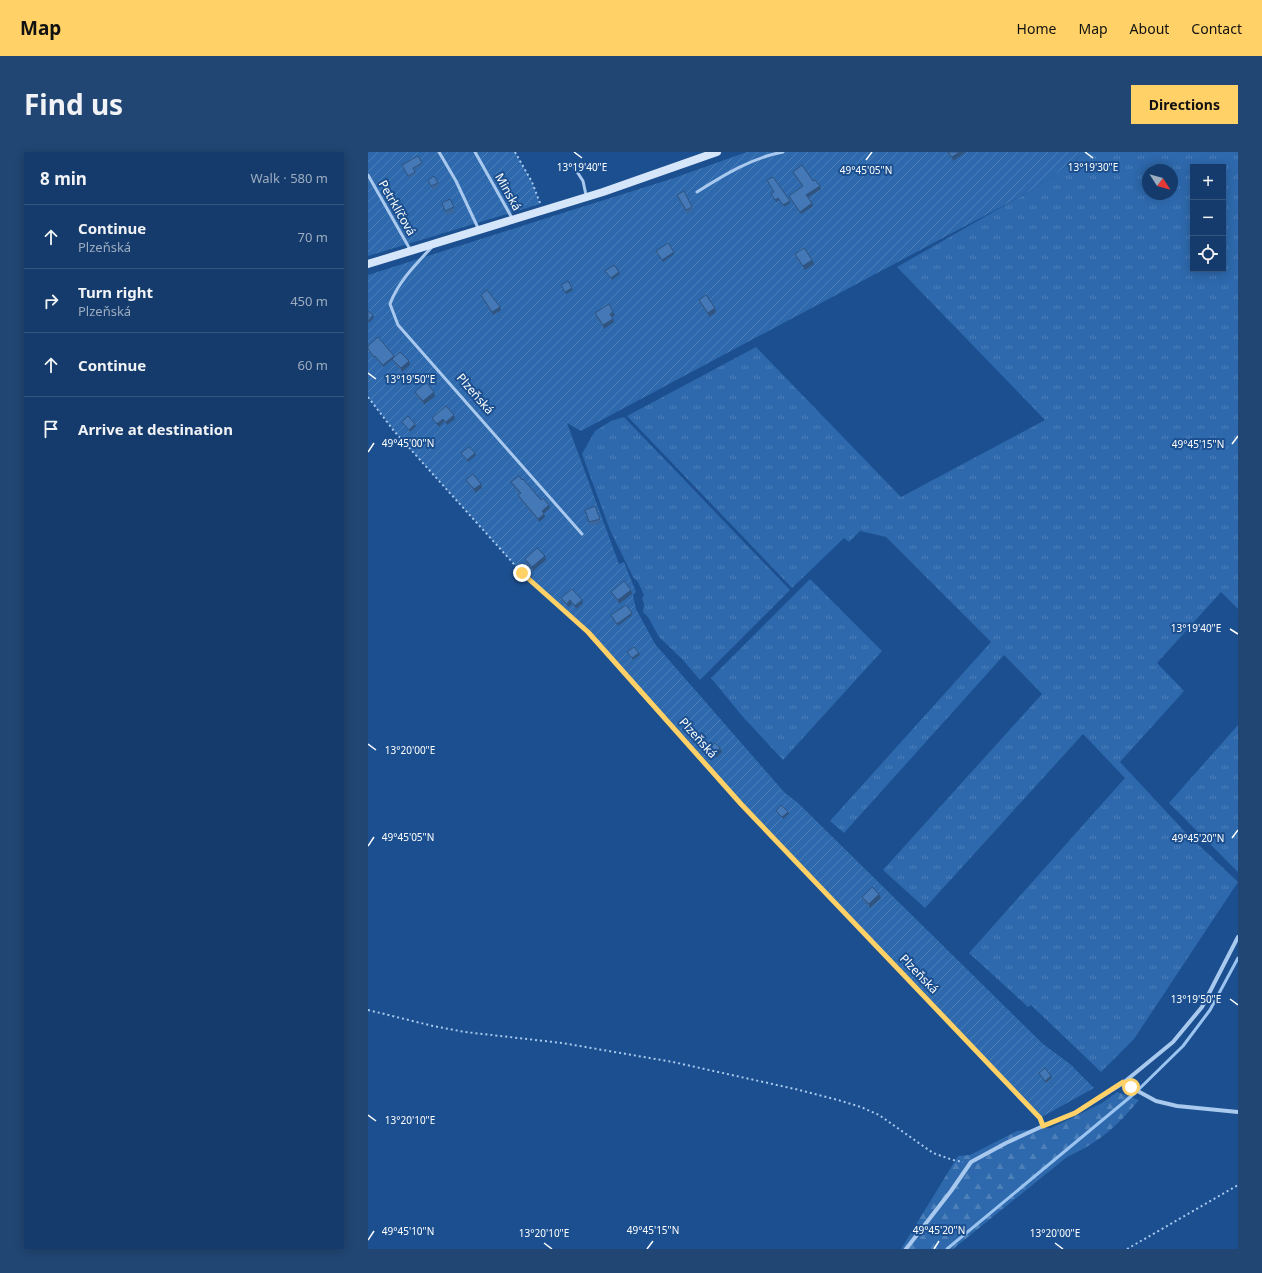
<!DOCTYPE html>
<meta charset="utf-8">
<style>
:root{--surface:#143b6b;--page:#214673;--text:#f1f3f6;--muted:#9dadc1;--line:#33557e;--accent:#ffd166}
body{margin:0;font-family:"Noto Sans",sans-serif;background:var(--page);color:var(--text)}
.controls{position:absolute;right:12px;top:12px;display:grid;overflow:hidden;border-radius:0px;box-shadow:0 2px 10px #0003}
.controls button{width:36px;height:36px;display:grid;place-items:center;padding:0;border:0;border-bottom:1px solid var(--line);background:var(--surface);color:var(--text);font:20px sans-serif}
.compass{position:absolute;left:774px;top:12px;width:36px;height:36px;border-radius:50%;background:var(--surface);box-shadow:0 2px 10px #0003;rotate:126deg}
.stop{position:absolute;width:12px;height:12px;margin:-9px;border:3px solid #ffd166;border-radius:50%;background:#fff}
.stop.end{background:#ffd166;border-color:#fff;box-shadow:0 1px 4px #0008}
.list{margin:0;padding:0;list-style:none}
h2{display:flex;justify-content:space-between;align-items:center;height:52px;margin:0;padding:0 16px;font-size:17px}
h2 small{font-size:13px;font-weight:400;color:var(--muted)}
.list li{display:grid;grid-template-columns:26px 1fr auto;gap:12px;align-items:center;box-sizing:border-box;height:64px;padding:0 16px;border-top:1px solid var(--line)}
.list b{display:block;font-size:15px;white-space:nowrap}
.list p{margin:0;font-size:13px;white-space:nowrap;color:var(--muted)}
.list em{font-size:13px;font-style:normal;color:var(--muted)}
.icon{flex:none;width:22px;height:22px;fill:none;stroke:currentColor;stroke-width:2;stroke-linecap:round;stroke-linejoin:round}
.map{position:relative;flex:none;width:870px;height:1097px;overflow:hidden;border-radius:0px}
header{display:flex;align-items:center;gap:24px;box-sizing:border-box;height:56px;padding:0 20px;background:var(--accent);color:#111}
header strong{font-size:19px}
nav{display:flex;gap:22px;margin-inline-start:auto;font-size:14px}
.intro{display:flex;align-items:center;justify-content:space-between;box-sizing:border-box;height:96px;padding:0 24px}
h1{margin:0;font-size:28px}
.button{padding:10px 18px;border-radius:0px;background:var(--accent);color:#111;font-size:14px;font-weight:700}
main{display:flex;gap:24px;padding:0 24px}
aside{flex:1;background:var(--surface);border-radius:0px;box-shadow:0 2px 10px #0003}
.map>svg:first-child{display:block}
.grass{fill:url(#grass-tufts);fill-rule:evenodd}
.forest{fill:url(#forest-firs)}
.garden{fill:url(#garden-furrows)}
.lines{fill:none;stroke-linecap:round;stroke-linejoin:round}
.stream{stroke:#9cc4f0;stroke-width:3}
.path{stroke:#a9c9ee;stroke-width:2;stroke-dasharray:2 3;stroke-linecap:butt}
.lane{stroke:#a9c9ee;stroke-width:3}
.street{stroke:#a9c9ee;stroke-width:4}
.secondary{stroke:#d6e6fa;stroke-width:8}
.wall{fill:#3a679d}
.shaded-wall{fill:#305480}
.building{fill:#4478b7;stroke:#305480}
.route{stroke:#ffd166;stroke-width:5}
.ticks{fill:none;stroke:#fff;stroke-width:1.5}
.labels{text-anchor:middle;stroke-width:4;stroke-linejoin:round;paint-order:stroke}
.street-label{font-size:12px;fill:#fff;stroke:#1b4f8f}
.ticks-label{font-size:10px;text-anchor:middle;fill:#fff;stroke:#1b4f8f;stroke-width:4;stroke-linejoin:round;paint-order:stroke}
</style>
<header>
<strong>Map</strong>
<nav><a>Home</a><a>Map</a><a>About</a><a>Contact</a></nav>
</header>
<div class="intro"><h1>Find us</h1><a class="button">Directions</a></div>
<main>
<aside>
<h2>8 min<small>Walk · 580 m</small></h2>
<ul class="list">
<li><svg class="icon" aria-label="ahead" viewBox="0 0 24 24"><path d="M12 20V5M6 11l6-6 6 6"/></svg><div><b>Continue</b><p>Plzeňská</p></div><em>70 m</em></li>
<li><svg class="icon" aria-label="right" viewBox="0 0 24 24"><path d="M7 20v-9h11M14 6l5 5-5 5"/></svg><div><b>Turn right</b><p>Plzeňská</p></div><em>450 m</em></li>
<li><svg class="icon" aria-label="ahead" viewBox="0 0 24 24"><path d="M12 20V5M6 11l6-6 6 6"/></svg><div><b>Continue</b></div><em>60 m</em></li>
<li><svg class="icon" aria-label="arrive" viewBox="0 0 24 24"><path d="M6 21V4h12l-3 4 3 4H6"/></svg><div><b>Arrive at destination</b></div></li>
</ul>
</aside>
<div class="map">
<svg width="870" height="1097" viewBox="0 0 870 1097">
<defs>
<pattern id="grass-tufts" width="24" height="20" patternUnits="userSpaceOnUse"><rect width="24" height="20" fill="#2e69ad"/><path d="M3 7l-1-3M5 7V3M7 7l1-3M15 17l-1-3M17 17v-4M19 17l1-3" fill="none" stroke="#4d80b9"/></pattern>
<pattern id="forest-firs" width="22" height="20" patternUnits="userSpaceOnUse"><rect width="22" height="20" fill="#2e69ad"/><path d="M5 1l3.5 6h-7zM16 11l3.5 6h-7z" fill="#4d80b9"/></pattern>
<pattern id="garden-furrows" width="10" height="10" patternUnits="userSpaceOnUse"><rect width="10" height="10" fill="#2e69ad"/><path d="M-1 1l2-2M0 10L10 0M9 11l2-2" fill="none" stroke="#4d80b9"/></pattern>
</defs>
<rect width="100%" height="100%" fill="#1b4f8f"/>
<path class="grass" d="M719 0H870V457L853 440 789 511 816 539 752 610 819 682 870 730 766 887 733 920 663 853 660 855 601 801 757 626 715 582 557 756 515 718 674 542 636 503 476 681 462 669 623 490 518 385 492 379 481 390 476 386 424 436 259 264 388 195 533 345 677 268 529 115 669 35ZM825 15H855V117H825ZM780 18H804V42H780Z
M256 265 422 438 332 528 314 507 291 485 280 465 275 460 276 452 274 446 276 443 270 430 265 425 242 378 214 302 227 279 243 269Z
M442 427 514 499 415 608 375 565 343 526Z
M870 573V720L801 651Z"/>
<path class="forest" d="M749 940 771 948C748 975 732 990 699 1005L585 1097H533L590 1004 602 1003 649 979 683 976 734 951Z"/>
<path class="garden" d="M0 0H147L164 30 172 52 0 104Z
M379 0H719L669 35 646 48 213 279 199 271 251 412 256 410 268 440 265 443 268 457 287 492 416 640 430 651 675 892 702 912 726 936 672 966 373 652 220 480 154 421 26 279 0 245V123L182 65 303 27Z"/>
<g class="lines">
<path class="stream" d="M579 1097 767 941 815 894 842 858 870 806"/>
<path class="path" d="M147 0 164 30 172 51
M0 245 26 279 154 421 216 476
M0 858 65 874 97 880 194 891 305 910 427 937 470 948 493 955 511 963 565 1001 585 1008 595 1010
M759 1097 870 1033"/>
<path class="lane" d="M71 0 88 29 111 78
M107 0 144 66
M204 12 215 29 218 43
M0 23 43 99
M329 40C356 23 383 6 415 0
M64 95C48 112 30 130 22 152L30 173 214 382
M220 480 373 652 672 966 675 974"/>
<path class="street" d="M755 931 788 949 809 954 870 960
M538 1097 583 1039 603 1010 638 991 675 974 707 961 755 931 805 890 834 855 870 785"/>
<path class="secondary" d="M0 112 235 40 349 0"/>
</g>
<path class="wall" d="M579 0H598L585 9Z
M54 11V13L46 18 48 22 41 26 34 13Z
M425 20 445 29 453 37 440 46 444 51 445 54 433 62 422 47 421 44 434 34 426 23Z
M60 28 70 31 71 35 65 38Z
M399 28 422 51 416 55 411 48 408 50 403 42 406 40Z
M309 43 324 55 325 58 319 62 310 47Z
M82 47 87 60 79 63 74 51Z
M427 102 444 108 446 112 437 118 429 106Z
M113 143 133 158 125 163 114 146Z
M331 148 348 160 341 165 333 152Z
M227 161 247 163 244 165 246 170 236 177 228 165Z
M0 194 26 205 41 209 42 213 34 220 26 211 25 207 15 215 8 206 7 207 0 198Z
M47 240 67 244 56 253 48 244Z
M64 266 87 267 79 273 76 270 71 275 66 269Z
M98 328 113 332 114 336 107 341 100 332Z
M143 330 173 348 182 356 176 361 177 365 171 370 151 346 150 343 152 342 144 333Z
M227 354 233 371 222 374 217 358Z
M177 404 178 408 165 419 158 411 157 407Z
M243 440 264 442 251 452 245 444Z
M193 446 214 448 215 451 208 457 204 452 200 455 195 449Z
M341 596 354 600 348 606 343 600Z
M511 742 513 746 502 756 495 749 494 745Z"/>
<path class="shaded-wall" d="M592 0H598L585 9 584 5Z
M452 34 453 37 439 46 438 43Z
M410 46 411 48 408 50 407 48Z
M422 49V51L416 55 415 53Z
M444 51 445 54 433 62 432 60Z
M306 100V102L295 110 294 108Z
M444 108 446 112 437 118 435 114Z
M251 120 252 122 244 128 243 126Z
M204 136 205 138 198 142 197 140Z
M132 155 133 158 125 163 124 160Z
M347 156 348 160 341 165 340 161Z
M245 160 247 163 243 166 242 162Z
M5 163 6 165 1 171 0 169Z
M245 167 246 170 236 177 235 173Z
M26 204V206L15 215V213Z
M41 209 42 213 34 220 33 216Z
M66 240 67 244 56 253 55 249Z
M86 263 87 267 79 273 78 270Z
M75 267 76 270 71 275 69 272Z
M47 272 48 274 42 280 41 278Z
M107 301 108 303 100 310 99 308Z
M113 332 114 336 107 341 106 337Z
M181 353 182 356 175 362 174 359Z
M176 362 177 365 171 370 170 367Z
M177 404 178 408 165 419 164 415Z
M263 438 264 442 251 452 250 448Z
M202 448 204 452 200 455 199 452Z
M214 448 215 451 208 457 207 454Z
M264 461V463L250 474 249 472Z
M271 501 272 503 265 508 264 506Z
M352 596 354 600 348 606 347 602Z
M420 660 421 662 415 667 414 665Z
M511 742 513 746 502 756 501 752Z
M683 924 684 926 678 931 677 929Z"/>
<path class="building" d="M580 0H592L584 5Z
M50 4 54 11 45 16 47 20 40 24 34 13Z
M434 13 445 29 447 28 452 34 438 43 444 51 432 60 421 44 435 34 425 20Z
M66 24 70 31 63 34 60 28Z
M405 25 422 49 415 53 410 46 407 48 403 42 406 40 399 28Z
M316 39 324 55 318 58 309 43Z
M82 47 86 55 77 59 74 51Z
M300 91 306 100 294 108 288 99Z
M436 96 444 108 435 114 427 102Z
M246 113 251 120 243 126 237 119Z
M200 129 204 136 197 140 193 133Z
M119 138 132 155 124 160 113 143Z
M338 143 347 156 340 161 331 148Z
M241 152 245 160 242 162 245 167 235 173 227 161Z
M0 159 5 163 0 169Z
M10 185 26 204 15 213 7 204 6 205 0 197V194Z
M32 200 41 209 33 216 24 207Z
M58 230 66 240 55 249 47 240Z
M78 254 86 263 78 270 75 267 69 272 64 266Z
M40 264 47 272 41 278 34 270Z
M101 295 107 301 99 308 93 301Z
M105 322 113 332 106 337 98 328Z
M151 324 154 328 155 327 173 348 175 346 181 353 174 359 176 362 170 367 150 343 153 341 143 330Z
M227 354 232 367 221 370 217 358Z
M169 396 177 404 164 415 157 407Z
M256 429 263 438 250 448 243 440Z
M204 437 214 448 207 454 202 448 199 452 193 446Z
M258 453 264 461 249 472 243 463Z
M266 495 271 501 264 506 259 500Z
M347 591 352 596 347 602 341 596Z
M413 653 420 660 414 665 408 659Z
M504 735 511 742 501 752 494 745Z
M677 916 683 924 677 929 671 921Z"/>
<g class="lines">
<path class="route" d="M154 421 220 480 373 652 672 966 675 974 707 961 755 930 763 935"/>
</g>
<path class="ticks" d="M206 0 214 6M717 0 725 6M498 8 504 0M0 221 8 227M864 292 870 284M0 300 6 291M862 477 870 482M0 592 8 598M864 686 870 678M0 694 6 685M862 847 870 853M0 963 8 969M0 1088 6 1079M176 1091 184 1097M687 1091 695 1097M279 1097 285 1089M566 1097 571 1089"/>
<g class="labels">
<g class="street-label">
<text transform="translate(140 40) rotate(61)" y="4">Minská</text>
<text transform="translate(29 56) rotate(60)" y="4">Petrklíčová</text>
<text transform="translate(107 242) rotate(49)" y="4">Plzeňská</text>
<text transform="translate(330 586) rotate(48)" y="4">Plzeňská</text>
<text transform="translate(551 822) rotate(46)" y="4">Plzeňská</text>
</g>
</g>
<g class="ticks-label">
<text x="214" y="19">13°19'40"E</text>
<text x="725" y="19">13°19'30"E</text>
<text x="498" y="22">49°45'05"N</text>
<text x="42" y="231">13°19'50"E</text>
<text x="40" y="295">49°45'00"N</text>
<text x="830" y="296">49°45'15"N</text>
<text x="828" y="480">13°19'40"E</text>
<text x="42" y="602">13°20'00"E</text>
<text x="40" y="689">49°45'05"N</text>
<text x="830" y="690">49°45'20"N</text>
<text x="828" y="851">13°19'50"E</text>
<text x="42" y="972">13°20'10"E</text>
<text x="285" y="1082">49°45'15"N</text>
<text x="571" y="1082">49°45'20"N</text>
<text x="40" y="1083">49°45'10"N</text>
<text x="176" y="1085">13°20'10"E</text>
<text x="687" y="1085">13°20'00"E</text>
</g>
</svg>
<div class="controls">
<button>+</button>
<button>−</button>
<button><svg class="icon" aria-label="locate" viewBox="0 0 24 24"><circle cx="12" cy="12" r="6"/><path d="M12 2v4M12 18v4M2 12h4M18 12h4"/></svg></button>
</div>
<svg class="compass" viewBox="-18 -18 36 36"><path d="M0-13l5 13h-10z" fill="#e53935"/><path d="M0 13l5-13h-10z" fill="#9dadc1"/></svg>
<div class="stop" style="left:763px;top:935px"></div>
<div class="stop end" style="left:154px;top:421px"></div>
</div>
</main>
